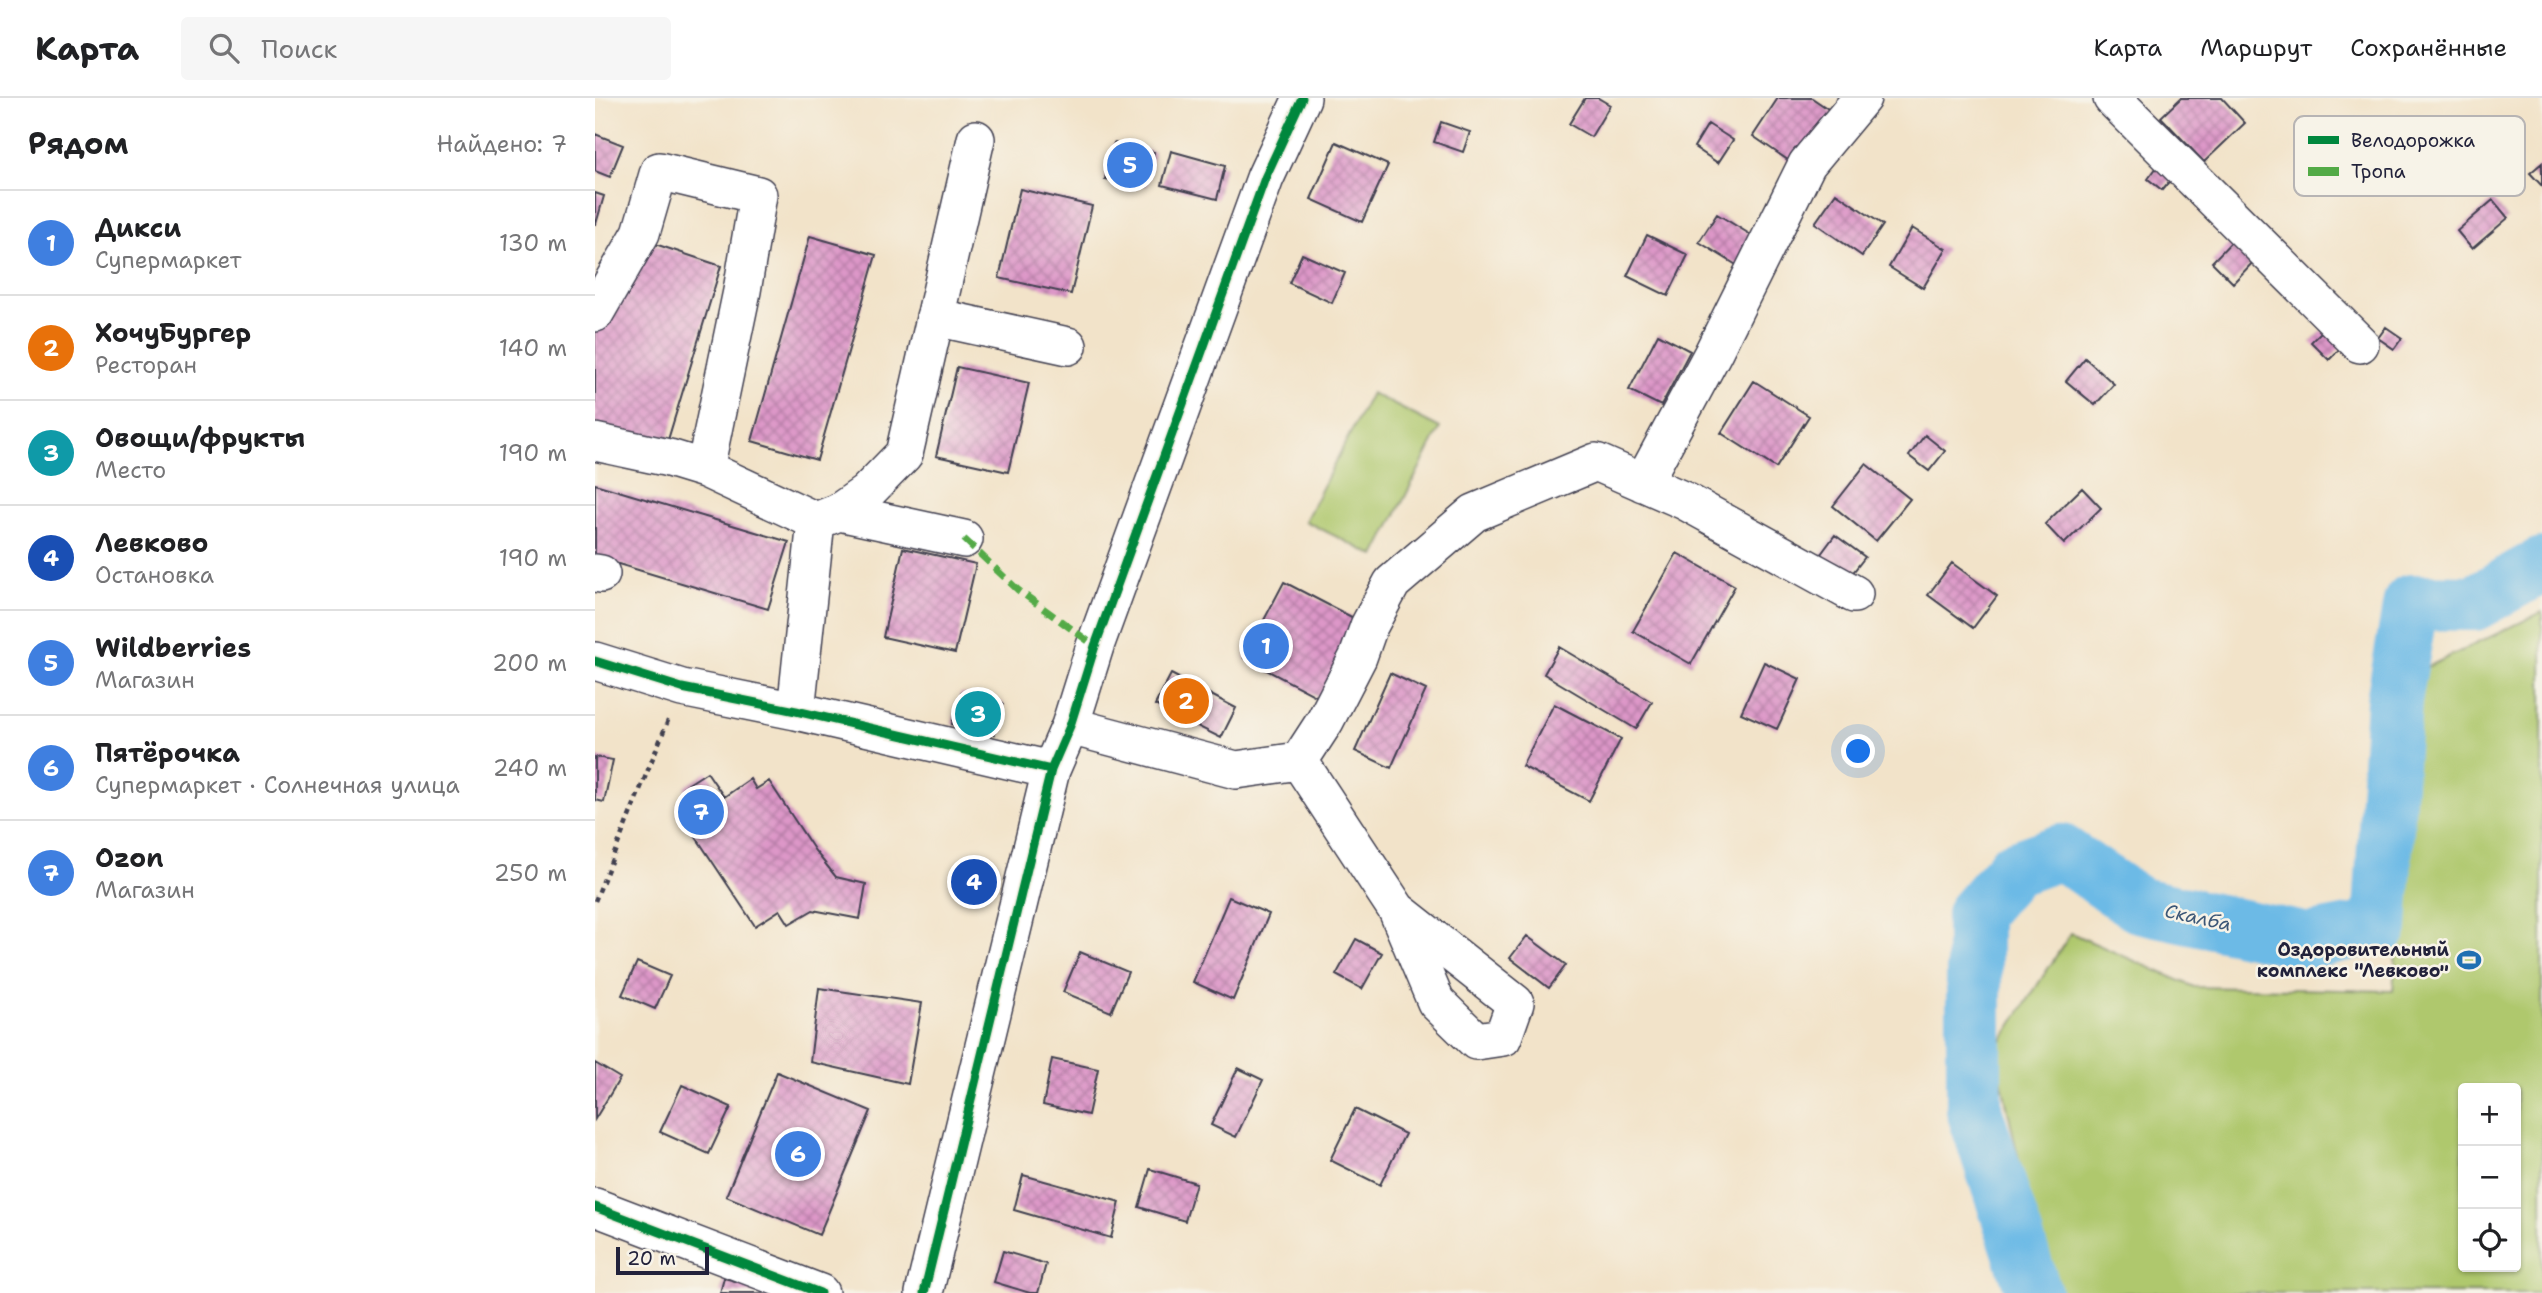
<!DOCTYPE html>
<html lang="ru">
<meta charset="utf-8">
<style>
:root{--surface:#fff;--page:#f6f6f6;--text:#202124;--muted:#757577;--line:#e0e0e0;--accent:#ea580c}
body{margin:0;font-family:"Shantell Sans",sans-serif;background:var(--page);color:var(--text)}
.controls{position:absolute;right:21px;bottom:21px;display:grid;overflow:hidden;border-radius:7px;box-shadow:0 2px 5px #0004}
.controls button{width:63px;height:63px;display:grid;place-items:center;padding:0;border:0;border-bottom:2px solid var(--line);background:var(--surface);color:var(--text);font:35px sans-serif}
.scale{position:absolute;left:21px;bottom:18px;width:93px;box-sizing:border-box;padding-left:7px;border:4px solid #22223b;border-top:0;font-size:19px;line-height:24px;white-space:nowrap;color:#22223b;-webkit-text-stroke:5px #f7f3e8;paint-order:stroke}
.you{position:absolute;left:1264px;top:654px;width:24px;height:24px;margin:-18px;border:5px solid #fff;border-radius:50%;background:#1a73e8;box-shadow:0 0 0 10px #1a73e833}
.badge{display:grid;place-items:center;width:46px;height:46px;border-radius:50%;background:var(--accent);color:#fff;font-size:23px;font-weight:700}
.pin{position:absolute;translate:-50% -50%;border:4px solid #fff;box-shadow:0 2px 7px #0006}
.list{margin:0;padding:0;list-style:none}
h2{display:flex;justify-content:space-between;align-items:center;height:91px;margin:0;padding:0 28px;font-size:30px}
h2 small{font-size:23px;font-weight:400;color:var(--muted)}
.list li{display:grid;grid-template-columns:46px 1fr auto;gap:21px;align-items:center;box-sizing:border-box;height:105px;padding:0 28px;border-top:2px solid var(--line)}
.list b{display:block;font-size:26px;white-space:nowrap}
.list p{margin:0;font-size:23px;white-space:nowrap;color:var(--muted)}
.list em{font-size:23px;font-style:normal;color:var(--muted)}
.icon{flex:none;width:38px;height:38px;fill:none;stroke:currentColor;stroke-width:2;stroke-linecap:round;stroke-linejoin:round}
.map{position:relative;flex:none;width:1947px;height:1195px;overflow:hidden}
header{display:flex;align-items:center;gap:42px;box-sizing:border-box;height:98px;padding:0 35px;background:var(--surface);border-bottom:2px solid var(--line)}
header strong{font-size:33px}
nav{display:flex;gap:38px;margin-inline-start:auto;font-size:24px}
.search{width:490px;height:63px;background:var(--page);display:flex;align-items:center;gap:18px;box-sizing:border-box;padding:0 24px;border-radius:7px;color:var(--muted);font-size:26px}
main{display:flex}
aside{flex:1;background:var(--surface)}
.map>svg:first-child{display:block}
.park{fill:#afc86d;stroke:#687554;stroke-width:2;fill-rule:evenodd}
.lines{fill:none;stroke-linecap:round;stroke-linejoin:round}
.river{stroke:#6cbae6;stroke-width:56}
.building{fill:url(#building-cross-hatch)}
.minor-casing{stroke:#413f50;stroke-width:40}
.path{stroke:#413f50;stroke-width:4.5;stroke-dasharray:5 5;stroke-linecap:butt}
.minor{stroke:#fff;stroke-width:37}
.quiet{stroke:#53aa46;stroke-width:7;stroke-dasharray:14 7;stroke-linecap:butt}
.cycleway-casing{stroke:#f7f3e8;stroke-width:13}
.cycleway{stroke:#00873e;stroke-width:9}
.labels{text-anchor:middle;stroke-width:5;stroke-linejoin:round;paint-order:stroke}
.poi-label{font-size:18px;font-weight:bold;fill:#22223b;stroke:#f7f3e8;text-anchor:end}
.water-label{font-size:19px;font-style:italic;fill:#3c5777;stroke:#f7f3e8}
.key{fill:#f7f3e8;stroke:#b7b4b4;stroke-width:2}
.key-label{font-size:19px;fill:#22223b}
</style>
<header>
<strong>Карта</strong>
<div class="search"><svg class="icon" aria-label="search" viewBox="0 0 24 24"><circle cx="10" cy="10" r="6"/><path d="M15 15l6 6"/></svg>Поиск</div>
<nav><a>Карта</a><a>Маршрут</a><a>Сохранённые</a></nav>
</header>
<main>
<aside>
<h2>Рядом<small>Найдено: 7</small></h2>
<ul class="list">
<li><span class="badge" style="background:#3f7fe0">1</span><div><b>Дикси</b><p>Супермаркет</p></div><em>130 m</em></li>
<li><span class="badge" style="background:#e8710a">2</span><div><b>ХочуБургер</b><p>Ресторан</p></div><em>140 m</em></li>
<li><span class="badge" style="background:#0f9aa8">3</span><div><b>Овощи/фрукты</b><p>Место</p></div><em>190 m</em></li>
<li><span class="badge" style="background:#1a4fb4">4</span><div><b>Левково</b><p>Остановка</p></div><em>190 m</em></li>
<li><span class="badge" style="background:#3f7fe0">5</span><div><b>Wildberries</b><p>Магазин</p></div><em>200 m</em></li>
<li><span class="badge" style="background:#3f7fe0">6</span><div><b>Пятёрочка</b><p>Супермаркет · Солнечная улица</p></div><em>240 m</em></li>
<li><span class="badge" style="background:#3f7fe0">7</span><div><b>Ozon</b><p>Магазин</p></div><em>250 m</em></li>
</ul>
</aside>
<div class="map">
<svg width="1947" height="1195" viewBox="0 0 1947 1195">
<defs>
<pattern id="building-cross-hatch" width="8" height="8" patternUnits="userSpaceOnUse" patternTransform="scale(1.75)"><rect width="8" height="8" fill="#dd97c8"/><path d="M0 0l8 8M0 8l8-8" fill="none" stroke="#b37ba4"/></pattern>
</defs>
<rect width="100%" height="100%" fill="#f7f3e8"/>
<filter id="ink" filterUnits="userSpaceOnUse"><feTurbulence type="fractalNoise" baseFrequency=".0143" numOctaves="2"/><feDisplacementMap in="SourceGraphic" scale="14" xChannelSelector="R" yChannelSelector="G"/><feConvolveMatrix kernelMatrix="1 2 1 2 8 2 1 2 1" color-interpolation-filters="sRGB"/></filter>
<filter id="wash" filterUnits="userSpaceOnUse"><feTurbulence type="fractalNoise" baseFrequency=".00686" numOctaves="4" result="noise"/><feDisplacementMap in="SourceGraphic" scale="28" xChannelSelector="R" yChannelSelector="G"/><feGaussianBlur stdDeviation="1.57" result="paint"/><feColorMatrix in="noise" values="0 0 0 0 0 0 0 0 0 0 0 0 0 0 0 0 0 1.4 0 .05"/><feComposite in="paint" operator="in"/></filter>
<g filter="url(#wash)">
<rect width="100%" height="100%" fill="#f2e3c9"/>
<path class="park" d="M776 295 845 330 780 458 710 423Z
M1947 514V1195H1453L1400 953 1476 835 1599 889 1798 893 1822 574ZM1868 990H1921V1169H1868Z"/>
<g class="lines">
<path class="river" d="M1439 1195 1379 1012V816L1418 771 1466 754 1544 807 1713 843 1785 829 1799 603 1816 504 1879 505 1947 467"/>
</g>
<g id="blocks">
<path class="building" d="M990 0H1003L1015 7 996 39 974 26Z
M1183 0H1217L1239 15 1203 69 1158 38Z
M1586 0H1627L1650 25 1609 64 1566 19Z
M846 24 875 34 868 54 839 44Z
M1113 26 1138 42 1123 65 1099 49Z
M0 36 28 47 15 79 0 73Z
M741 44 793 67 767 124 716 101Z
M519 45 559 54 552 88 510 81Z
M576 53 630 68 622 101 567 87Z
M1568 61 1583 73 1567 92 1553 81Z
M1947 65V88L1935 75Z
M425 91 497 108 476 196 404 180Z
M0 95 9 98 1 126H0Z
M1241 95 1288 127 1267 158 1220 125Z
M1898 102 1913 120 1877 151 1862 133Z
M1122 116 1161 140 1143 168 1104 144Z
M1317 130 1351 151 1328 190 1294 169Z
M1052 137 1093 157 1073 198 1032 178Z
M215 138 281 157 222 362 157 343Z
M1641 139 1662 160 1638 185 1617 164Z
M57 145 126 168 72 345 0 326V234Z
M707 156 750 175 737 205 694 185Z
M1737 223 1755 240 1734 262 1716 244Z
M1791 229 1807 240 1799 251 1783 240Z
M1063 236 1095 253 1066 308 1034 292Z
M1490 260 1519 286 1500 307 1471 283Z
M362 269 434 285 413 374 341 358Z
M1159 283 1214 318 1181 370 1126 335Z
M1330 337 1350 353 1334 373 1314 358Z
M1271 366 1315 401 1281 443 1238 408Z
M0 386 194 444 173 511 0 459Z
M1487 390 1506 410 1469 446 1450 426Z
M1240 437 1270 459 1252 482 1223 460Z
M308 450 381 466 360 555 288 539Z
M1082 455 1140 488 1096 566 1038 533Z
M1357 465 1402 498 1378 530 1333 497Z
M689 484 774 528 734 605 649 560Z
M964 549 1057 604 1041 631 949 576Z
M1169 564 1205 581 1182 631 1146 615Z
M795 575 831 592 796 670 760 653Z
M576 576 641 610 626 640 560 607Z
M366 595 408 605 399 636 357 626Z
M959 606 1026 641 994 703 927 668Z
M0 659 18 662 9 704 0 702Z
M112 674 129 699 155 681 161 691 174 683 220 753 241 779 271 786 265 821 218 812 194 826 185 812 160 828 91 724 106 714 89 689Z
M634 799 674 816 638 902 598 884Z
M932 838 971 867 954 890 915 860Z
M761 841 787 855 767 891 741 877Z
M485 854 533 874 516 914 468 894Z
M42 864 75 878 60 911 27 897Z
M224 890 327 905 313 986 215 964Z
M457 961 503 971 493 1017 448 1007Z
M0 965 25 980 0 1021Z
M643 970 668 982 641 1039 616 1027Z
M182 974 276 1013 224 1137 131 1098Z
M87 987 136 1009 114 1056 65 1034Z
M760 1011 810 1036 785 1087 735 1062Z
M555 1071 601 1085 590 1123 544 1109Z
M428 1077 525 1104 516 1140 419 1112Z
M408 1153 451 1166 443 1195H435L399 1184Z
M129 1180 183 1194V1195H125Z"/>
</g>
</g>
<g filter="url(#ink)">
<use href="#blocks" fill-opacity="0" stroke="#413f50" stroke-width="2"/>
<g class="lines">
<g class="minor-casing">
<path id="minor" d="M1517 0 1765 246
M0 215 46 135 64 73 163 97 147 193 110 371
M340 219 473 248
M0 344 74 360 110 371 221 423
M1048 385 1118 255 1212 66 1267 0
M244 414 369 441
M0 475 6 476
M0 563 87 590 201 613 456 672
M201 613 221 423 244 414 271 395 309 356 381 41
M475 628 641 672 704 663 802 812 920 905 908 939 881 943 841 904 802 812
M704 663 730 623 763 559 774 528 797 485 879 415 1001 364 1090 403 1259 496
M0 1109 225 1195
M329 1195 456 672 475 628 500 548 670 80 707 0"/>
</g>
<path class="path" d="M0 803 74 620"/>
<use href="#minor" class="minor"/>
<path class="quiet" d="M369 441 423 492 500 548"/>
<g class="cycleway-casing">
<path id="cycleway" d="M0 563 87 590 201 613 456 672
M0 1109 225 1195
M329 1195 456 672 475 628 500 548 670 80 707 0"/>
</g>
<use href="#cycleway" class="cycleway"/>
</g>
</g>
<defs>
<g id="stadium-bare" transform="scale(1.89)"><path d="M0-5a6.5 5 0 1 0 0 10a6.5 5 0 1 0 0-10ZM-3.5-1.8h7v3.6h-7Z" fill="#1f6fb2" stroke="#f7f3e8" stroke-width="2.5" paint-order="stroke"/></g>
</defs>
<g fill-rule="evenodd">
<use href="#stadium-bare" x="1874" y="862"/>
</g>
<g class="labels">
<g class="poi-label">
<text x="1854" y="858">Оздоровительный<tspan x="1854" dy="21">комплекс "Левково"</tspan></text>
</g>
<g class="water-label">
<text transform="translate(1603 819) rotate(12)" y="7">Скалба</text>
</g>
</g>
<rect x="1699" y="18" width="231" height="80" rx="10" class="key"/>
<rect x="1713" y="38" width="31" height="8" fill="#00873e"/>
<rect x="1713" y="69" width="31" height="9" fill="#53aa46"/>
<g class="key-label">
<text x="1756" y="49">Велодорожка</text>
<text x="1756" y="80">Тропа</text>
</g>
</svg>
<div class="controls">
<button>+</button>
<button>−</button>
<button><svg class="icon" aria-label="locate" viewBox="0 0 24 24"><circle cx="12" cy="12" r="6"/><path d="M12 2v4M12 18v4M2 12h4M18 12h4"/></svg></button>
</div>
<div class="scale">20 m</div>
<div class="you"></div>
<div class="pin badge" style="left:671px;top:548px;background:#3f7fe0">1</div>
<div class="pin badge" style="left:591px;top:603px;background:#e8710a">2</div>
<div class="pin badge" style="left:383px;top:616px;background:#0f9aa8">3</div>
<div class="pin badge" style="left:379px;top:784px;background:#1a4fb4">4</div>
<div class="pin badge" style="left:535px;top:67px;background:#3f7fe0">5</div>
<div class="pin badge" style="left:203px;top:1056px;background:#3f7fe0">6</div>
<div class="pin badge" style="left:106px;top:714px;background:#3f7fe0">7</div>
</div>
</main>
